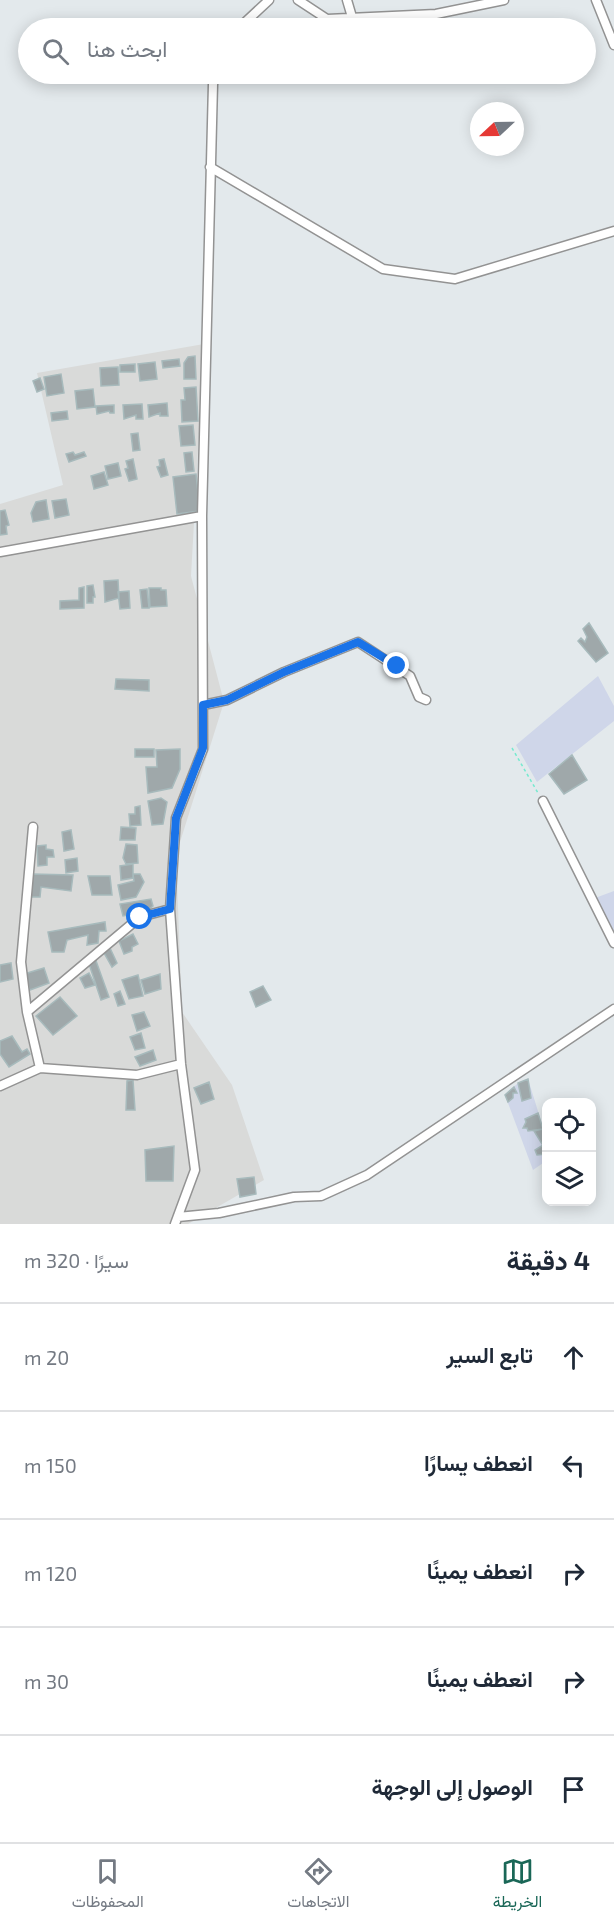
<!DOCTYPE html>
<html lang="ar">
<meta charset="utf-8">
<style>
:root{--surface:#fff;--page:#f2f2f3;--text:#1f2937;--muted:#747a83;--line:#e0e1e3;--accent:#1a6757}
body{margin:0;font-family:"Exo 2",Vazirmatn,sans-serif;background:var(--page);color:var(--text);direction:rtl}
.controls{position:absolute;right:18px;bottom:18px;display:grid;overflow:hidden;border-radius:12px;box-shadow:0 3px 15px #0003}
.controls button{width:54px;height:54px;display:grid;place-items:center;padding:0;border:0;border-bottom:2px solid var(--line);background:var(--surface);color:var(--text);font:30px sans-serif}
.compass{position:absolute;left:470px;top:102px;width:54px;height:54px;border-radius:50%;background:var(--surface);box-shadow:0 3px 15px #0003;rotate:248deg}
.stop{position:absolute;width:18px;height:18px;margin:-14px;border:4px solid #1a73e8;border-radius:50%;background:#fff}
.stop.end{background:#1a73e8;border-color:#fff;box-shadow:0 2px 6px #0008}
.list{margin:0;padding:0;list-style:none}
h2{display:flex;justify-content:space-between;align-items:center;height:78px;margin:0;padding:0 24px;font-size:26px}
h2 small{font-size:20px;font-weight:400;color:var(--muted)}
.list li{display:grid;grid-template-columns:39px 1fr auto;gap:18px;align-items:center;box-sizing:border-box;height:108px;padding:0 24px;border-top:2px solid var(--line)}
.list b{display:block;font-size:22px;white-space:nowrap}
.list em{font-size:20px;font-style:normal;color:var(--muted)}
.icon{flex:none;width:33px;height:33px;fill:none;stroke:currentColor;stroke-width:2;stroke-linecap:round;stroke-linejoin:round}
.map{position:relative;flex:none;width:614px;height:1224px;overflow:hidden;direction:ltr}
.search{position:absolute;background:var(--surface);box-shadow:0 3px 15px #0003;left:18px;right:18px;top:18px;height:66px;display:flex;align-items:center;gap:15px;box-sizing:border-box;padding:0 21px;border-radius:33px;color:var(--muted);font-size:22px}
.sheet{height:618px;background:var(--surface)}
nav{display:flex;justify-content:space-around;align-items:center;box-sizing:border-box;height:84px;border-top:2px solid var(--line);background:var(--surface);font-size:16px;color:var(--muted)}
nav a{display:grid;justify-items:center;gap:3px}
nav .on{color:var(--accent)}
.map>svg:first-child{display:block}
.residential{fill:#d9dad9}
.farmland{fill:#cfd6e9}
.building{fill:#9fa8aa;stroke:#a7babc;stroke-width:1.5}
.lines{fill:none;stroke-linecap:round;stroke-linejoin:round}
.street-casing{stroke:#939393;stroke-width:11}
.path{stroke:#76ead0;stroke-width:1.5;stroke-dasharray:3 3;stroke-linecap:butt}
.street{stroke:#fff;stroke-width:8}
.route{stroke:#1a73e8;stroke-width:8}
</style>
<div class="map">
<svg width="614" height="1224" viewBox="0 0 614 1224">
<rect width="100%" height="100%" fill="#e3e9ec"/>
<path class="residential" d="M204 344 191 576 224 702 176 855 182 1012 232 1085 264 1180 188 1224H0V504L63 485 37 373Z"/>
<path class="farmland" d="M598 676 614 706V721L537 782 516 745Z
M614 891V936L595 898Z
M528 1079 546 1137V1161L533 1170 505 1095 518 1083Z"/>
<path class="building" d="M195 356 196 379H184V363L188 357Z
M179 359 180 366 163 368 162 361Z
M155 362 157 379 140 381 138 364Z
M135 364V372H120V365Z
M118 367 119 385 101 386 100 368Z
M61 374 64 393 47 396 44 377Z
M40 378 44 389 37 392 33 381Z
M196 387 198 421 182 422 181 400H185L184 388Z
M93 389 95 407 77 409 75 391Z
M167 403 168 416H160V413L149 417 148 405Z
M142 404 143 419H136V415L124 419 123 405Z
M114 405V413H110L109 411 97 414 96 406Z
M67 411 68 419 52 421 51 413Z
M193 425 195 445 181 446 179 426Z
M138 433 140 450 133 451 131 434Z
M73 452 75 455 84 452 86 456 69 462 66 454Z
M192 452 194 471 186 472 184 453Z
M133 459 137 479 129 481 125 469 128 468 126 461Z
M164 459 168 475 161 477 157 467 160 466 159 460Z
M118 463 121 476 108 479 105 466Z
M104 472 108 485 94 489 91 476Z
M196 474 200 511 177 514 173 477Z
M66 499 69 515 55 518 52 501Z
M46 500 49 519 33 522 31 513 36 502Z
M5 510 9 525 6 526 7 534 0 535V511Z
M118 580 119 598 105 602 104 581Z
M93 585 95 597H93V603H87V586Z
M84 587V608L60 609V601L79 600V588Z
M149 588H161V590H166L167 606 150 607Z
M147 589 149 608H142L140 590Z
M129 591 130 608 120 609 118 592Z
M589 623 608 653 596 662 578 641 581 638 585 642 587 637 583 629Z
M116 679 149 680V691L115 689Z
M135 749H154V757H135Z
M180 749V769L172 788 148 793 146 767H157L156 750Z
M572 755 587 780 564 794 549 774Z
M161 798 167 802 163 824 152 825 148 801Z
M140 806 141 825 130 826 129 814H135V807Z
M121 827 136 828 135 840H120Z
M71 830 74 849 64 851 62 832Z
M126 844 137 845 138 863 126 864 123 858Z
M46 845V849L53 850 54 857H47V865L38 866 37 846Z
M77 858 78 871 66 873 65 860Z
M133 864V878L121 880 120 866Z
M31 874 73 875 71 891 41 887 40 897H29Z
M133 874H140L144 882 136 897 121 900 118 885 134 881Z
M88 876H110L112 895H92Z
M151 899 153 906 146 912 123 916 120 904Z
M105 922 106 931H99L98 943 87 945 88 935 67 940 64 952H52L48 932Z
M133 934 138 944 132 947V951L124 954 119 941Z
M110 948 117 963 112 967 104 953Z
M95 958 109 997 101 1000 89 964Z
M11 963 13 979 0 982V965Z
M44 968 49 983 30 990 24 974Z
M89 973 95 985 85 988 80 978Z
M160 974 161 989 145 994 141 980Z
M138 975 143 996 129 999 122 980Z
M263 986 271 1000 256 1007 250 992Z
M120 991 125 1004 118 1006 114 994Z
M60 997 77 1016 53 1035 36 1016Z
M144 1012 150 1026 137 1031 132 1015Z
M141 1033 145 1048 135 1050 130 1037Z
M12 1036 22 1052 27 1049 30 1054 9 1067 0 1054V1041Z
M153 1050 156 1060 140 1066 135 1057Z
M528 1079 531 1098 522 1101 518 1083Z
M133 1080 135 1110H126L127 1081Z
M209 1082 214 1099 201 1104 194 1088Z
M514 1087 517 1093H513V1098L508 1102 505 1095Z
M538 1113 543 1129 528 1131 527 1128H523L526 1122 525 1119Z
M543 1129 546 1141 542 1144 534 1131Z
M546 1143V1154L537 1155 535 1150Z
M174 1146 173 1181H146L145 1150Z
M254 1177 256 1194 240 1197 237 1179Z"/>
<g class="lines">
<g class="street-casing">
<path id="street" d="M298 0 327 19 436 14 504 0
M347 0 352 17
M596 0 614 45
M239 28 269 0
M210 167 383 269 455 279 614 231
M0 552 202 516
M203 705 227 700 284 672 358 642 410 676 419 697 426 700
M543 801 614 943
M27 1012 21 962 33 827
M40 1068 27 1012 140 917 170 909
M0 1086 40 1068 137 1075 181 1064
M178 1217 219 1213 294 1197 321 1196 367 1175 614 1009
M175 1224 195 1170 181 1064 170 909 176 818 203 749 202 516 213 84 216 74"/>
</g>
<path class="path" d="M512 748 538 793"/>
<use href="#street" class="street"/>
</g>
<g class="lines">
<path class="route" d="M140 917 170 909 176 818 203 748V705L227 700 284 672 358 642 397 666"/>
</g>
</svg>
<div class="controls">
<button><svg class="icon" aria-label="locate" viewBox="0 0 24 24"><circle cx="12" cy="12" r="6"/><path d="M12 2v4M12 18v4M2 12h4M18 12h4"/></svg></button>
<button><svg class="icon" aria-label="layers" viewBox="0 0 24 24"><path d="M12 4l9 5-9 5-9-5zM3 14l9 5 9-5"/></svg></button>
</div>
<svg class="compass" viewBox="-18 -18 36 36"><path d="M0-13l5 13h-10z" fill="#e53935"/><path d="M0 13l5-13h-10z" fill="#747a83"/></svg>
<div class="stop" style="left:140px;top:917px"></div>
<div class="stop end" style="left:397px;top:666px"></div>
<div class="search"><svg class="icon" aria-label="search" viewBox="0 0 24 24"><circle cx="10" cy="10" r="6"/><path d="M15 15l6 6"/></svg>ابحث هنا</div>
</div>
<section class="sheet">
<h2>4 دقيقة<small>سيرًا · 320 m</small></h2>
<ul class="list">
<li><svg class="icon" aria-label="ahead" viewBox="0 0 24 24"><path d="M12 20V5M6 11l6-6 6 6"/></svg><div><b>تابع السير</b></div><em>20 m</em></li>
<li><svg class="icon" aria-label="left" viewBox="0 0 24 24"><path d="M17 20v-9H6M10 6l-5 5 5 5"/></svg><div><b>انعطف يسارًا</b></div><em>150 m</em></li>
<li><svg class="icon" aria-label="right" viewBox="0 0 24 24"><path d="M7 20v-9h11M14 6l5 5-5 5"/></svg><div><b>انعطف يمينًا</b></div><em>120 m</em></li>
<li><svg class="icon" aria-label="right" viewBox="0 0 24 24"><path d="M7 20v-9h11M14 6l5 5-5 5"/></svg><div><b>انعطف يمينًا</b></div><em>30 m</em></li>
<li><svg class="icon" aria-label="arrive" viewBox="0 0 24 24"><path d="M6 21V4h12l-3 4 3 4H6"/></svg><div><b>الوصول إلى الوجهة</b></div></li>
</ul>
</section>
<nav>
<a class="on"><svg class="icon" aria-label="map" viewBox="0 0 24 24"><path d="M3 6l6-2 6 2 6-2v14l-6 2-6-2-6 2zM9 4v14M15 6v14"/></svg>الخريطة</a>
<a><svg class="icon" aria-label="directions" viewBox="0 0 24 24"><path d="M12 3l9 9-9 9-9-9zM9 14v-3h6M13 9l2 2-2 2"/></svg>الاتجاهات</a>
<a><svg class="icon" aria-label="saved" viewBox="0 0 24 24"><path d="M7 4h10v16l-5-4-5 4z"/></svg>المحفوظات</a>
</nav>
